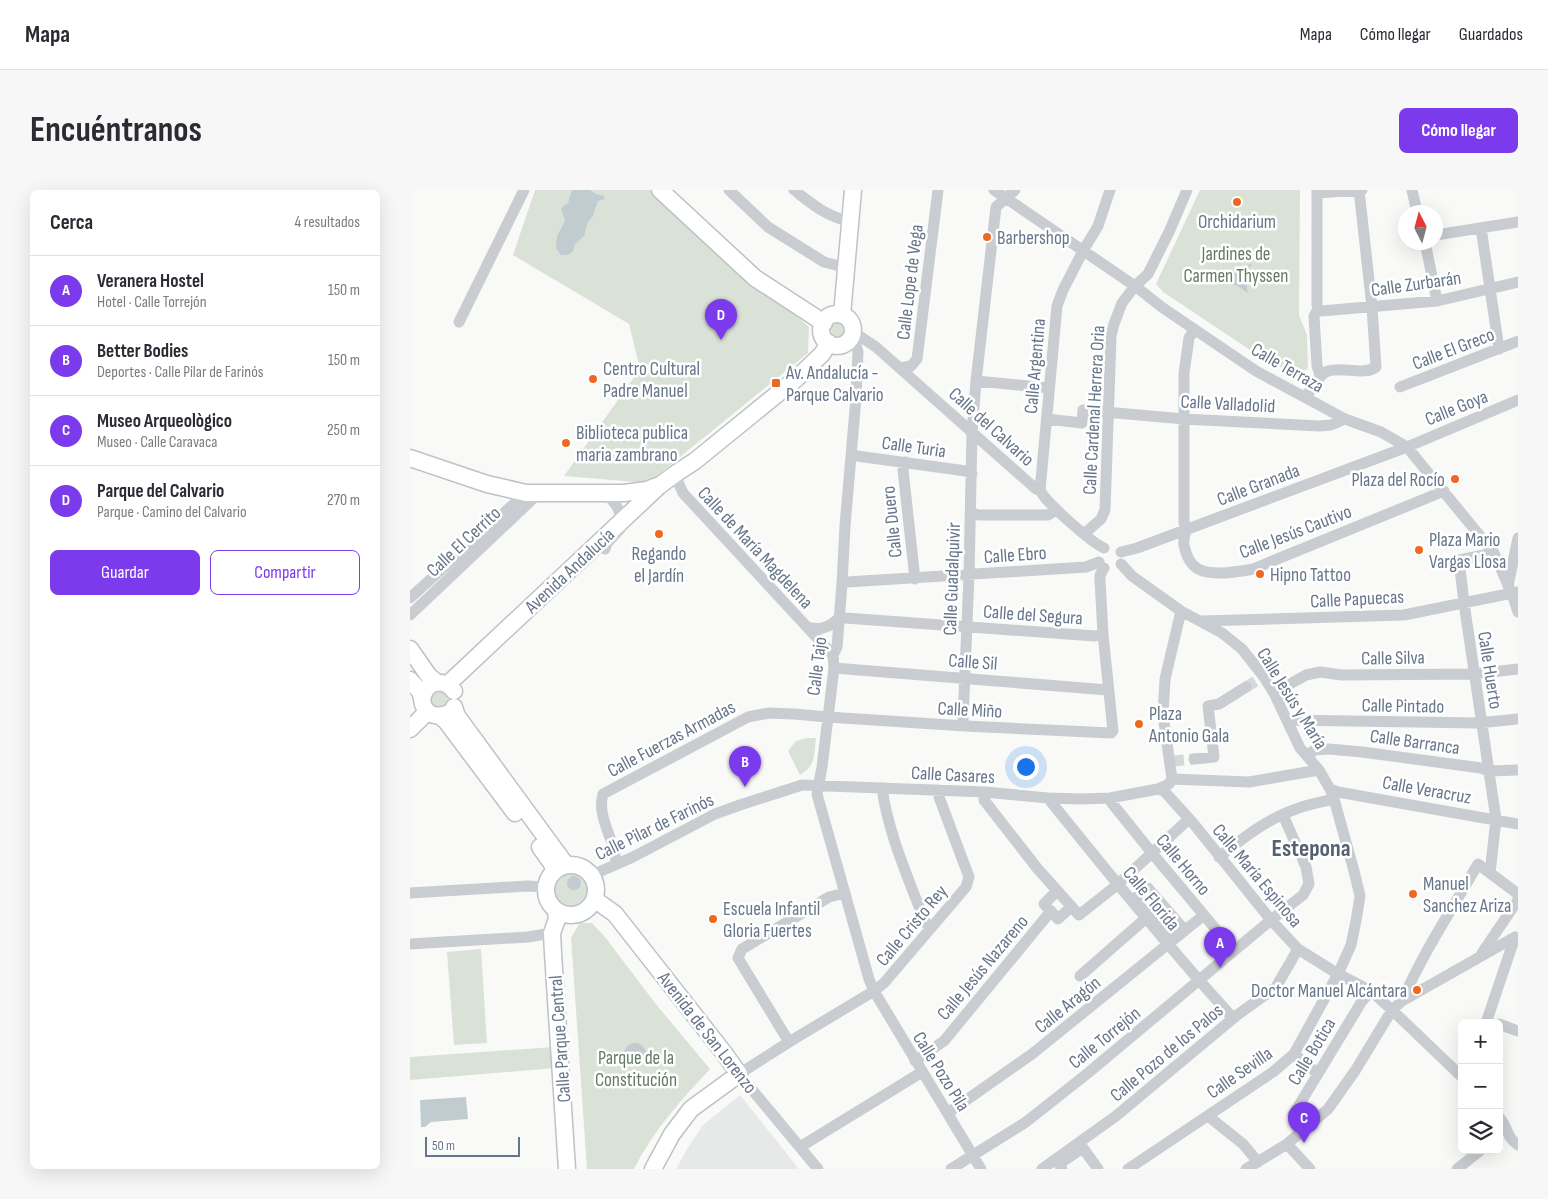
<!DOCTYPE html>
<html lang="es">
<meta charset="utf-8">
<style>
:root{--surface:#fff;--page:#f7f7f7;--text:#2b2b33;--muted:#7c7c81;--line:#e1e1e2;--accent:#7c3aed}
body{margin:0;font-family:"Sofia Sans Condensed",sans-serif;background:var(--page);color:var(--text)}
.controls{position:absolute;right:15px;bottom:15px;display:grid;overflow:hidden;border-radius:8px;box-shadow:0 5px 20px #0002}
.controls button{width:45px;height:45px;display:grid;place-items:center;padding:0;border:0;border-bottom:1px solid var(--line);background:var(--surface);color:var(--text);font:25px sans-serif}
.compass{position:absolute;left:988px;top:15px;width:45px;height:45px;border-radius:50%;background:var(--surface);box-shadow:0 5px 20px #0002;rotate:354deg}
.scale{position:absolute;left:15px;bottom:12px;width:95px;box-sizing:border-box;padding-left:5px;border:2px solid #67768a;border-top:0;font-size:14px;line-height:18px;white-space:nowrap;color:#67768a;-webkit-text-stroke:4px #fff;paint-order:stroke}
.you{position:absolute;left:615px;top:576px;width:18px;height:18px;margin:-12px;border:4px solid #fff;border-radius:50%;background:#1a73e8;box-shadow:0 0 0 8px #1a73e833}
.badge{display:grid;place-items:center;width:32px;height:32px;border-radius:50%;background:var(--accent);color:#fff;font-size:16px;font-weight:700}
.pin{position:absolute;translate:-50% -41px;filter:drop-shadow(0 1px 2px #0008)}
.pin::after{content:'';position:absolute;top:26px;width:18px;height:15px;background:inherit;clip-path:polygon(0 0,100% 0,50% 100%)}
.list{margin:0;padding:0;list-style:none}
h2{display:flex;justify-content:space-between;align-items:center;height:65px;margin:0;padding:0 20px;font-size:21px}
h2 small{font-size:16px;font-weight:400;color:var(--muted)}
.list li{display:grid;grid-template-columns:32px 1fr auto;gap:15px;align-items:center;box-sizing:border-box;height:70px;padding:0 20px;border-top:1px solid var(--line)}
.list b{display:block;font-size:19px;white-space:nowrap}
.list p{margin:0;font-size:16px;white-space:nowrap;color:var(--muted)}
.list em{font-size:16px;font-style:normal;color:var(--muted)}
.actions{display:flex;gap:10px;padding:15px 20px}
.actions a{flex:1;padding:11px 0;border:1px solid var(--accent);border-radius:8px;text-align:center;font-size:18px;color:var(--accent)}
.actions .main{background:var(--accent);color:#fff}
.icon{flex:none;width:28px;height:28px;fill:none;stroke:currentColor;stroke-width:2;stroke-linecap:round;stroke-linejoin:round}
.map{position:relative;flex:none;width:1108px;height:979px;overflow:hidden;border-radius:8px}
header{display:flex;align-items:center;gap:30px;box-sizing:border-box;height:70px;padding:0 25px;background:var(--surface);border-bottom:1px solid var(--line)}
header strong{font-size:24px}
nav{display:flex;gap:28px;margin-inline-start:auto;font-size:18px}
.intro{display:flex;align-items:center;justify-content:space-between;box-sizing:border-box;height:120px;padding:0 30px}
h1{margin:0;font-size:35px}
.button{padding:12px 22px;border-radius:8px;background:var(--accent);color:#fff;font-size:18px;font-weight:700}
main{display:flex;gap:30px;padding:0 30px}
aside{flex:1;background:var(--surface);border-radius:8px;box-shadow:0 5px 20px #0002}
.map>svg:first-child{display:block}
.built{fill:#e7e9e8}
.green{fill:#dae2d8}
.water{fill:#c1ccd1}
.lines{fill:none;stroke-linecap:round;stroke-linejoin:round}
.street-tunnel{stroke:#d4d9dc;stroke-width:11;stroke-dasharray:11 5.5;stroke-linecap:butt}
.secondary-casing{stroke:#bec1c7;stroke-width:19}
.street{stroke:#c9ccd0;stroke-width:11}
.secondary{stroke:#fff;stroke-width:16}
.poi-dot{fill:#ef6822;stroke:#fff;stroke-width:2}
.labels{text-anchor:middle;stroke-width:5;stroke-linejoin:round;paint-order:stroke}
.poi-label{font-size:19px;fill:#67768a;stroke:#fff;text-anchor:start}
.park-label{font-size:19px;fill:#647b62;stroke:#fff}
.street-label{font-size:19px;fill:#67768a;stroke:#fff}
.district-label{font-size:24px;font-weight:bold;fill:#55616f;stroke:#fff}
</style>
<header>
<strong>Mapa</strong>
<nav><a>Mapa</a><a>Cómo llegar</a><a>Guardados</a></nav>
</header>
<div class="intro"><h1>Encuéntranos</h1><a class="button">Cómo llegar</a></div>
<main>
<aside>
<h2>Cerca<small>4 resultados</small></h2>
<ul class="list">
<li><span class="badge">A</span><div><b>Veranera Hostel</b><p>Hotel · Calle Torrejón</p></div><em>150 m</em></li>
<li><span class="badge">B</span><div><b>Better Bodies</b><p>Deportes · Calle Pilar de Farinós</p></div><em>150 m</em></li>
<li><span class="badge">C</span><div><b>Museo Arqueològico</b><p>Museo · Calle Caravaca</p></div><em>250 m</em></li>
<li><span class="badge">D</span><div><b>Parque del Calvario</b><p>Parque · Camino del Calvario</p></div><em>270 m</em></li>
</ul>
<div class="actions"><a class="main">Guardar</a><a>Compartir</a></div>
</aside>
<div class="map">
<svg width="1108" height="979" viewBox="0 0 1108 979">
<rect width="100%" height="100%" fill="#f9faf7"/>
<path class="built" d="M330 905 389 979H266L277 959 293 935Z"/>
<path class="green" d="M125 0H242L399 137 398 163 238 293 154 286 230 179 219 134 103 65Z
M790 0H890L889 125 897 145 898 178 888 185 852 168 753 102 746 94Z
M421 140a7 7 0 1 1 14 0a7 7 0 1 1-14 0Z
M20 509a9 9 0 1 1 18 0a9 9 0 1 1-18 0Z
M397 548H406C404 565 406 576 390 585L378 561 386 551Z
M141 700a19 19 0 1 1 38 0a19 19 0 1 1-38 0Z
M171 733H182L195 747 245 813 300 879C271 910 243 941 224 979H177L161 748 169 734Z
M71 759 77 853 44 855 37 762Z
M143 857 145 878 0 890V867Z"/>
<path class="water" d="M162 0H180L186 4 194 6 195 9 188 11 183 26 178 32 174 46 165 54 163 61 158 65H151L146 58 147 46 155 31 151 18 158 13Z
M842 73C837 84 835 92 838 103L826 95 810 94 809 82 828 81Z
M157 693a7 7 0 1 1 14 0a7 7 0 1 1-14 0Z
M214 864a11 11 0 1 1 22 0a11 11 0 1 1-22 0Z
M56 907 58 929 21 932 15 937H11L10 910Z"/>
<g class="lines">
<path class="street-tunnel" d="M836 497 848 490
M763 571 784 569"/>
<g class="secondary-casing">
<path id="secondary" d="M250 0 345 88 414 133
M411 140a16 16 0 1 1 32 0a16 16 0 1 1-32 0Z
M432 125 443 0
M0 268 77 294 116 303H214L237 300 247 296
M0 459 18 485 27 493
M0 490C3 494 8 498 10 502 12 506 12 510 13 514 16 526 29 528 39 523
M38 494 249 296 265 284 285 271 387 188 412 164 419 153
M12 510C15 491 33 487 44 501
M44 517 47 526 156 675
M30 526 36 531 105 623
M0 539 17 522
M130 657 142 674 144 680
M136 700a25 25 0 1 1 50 0a25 25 0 1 1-50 0Z
M184 709 205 724 314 863 329 884 281 919 262 944 243 979
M146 721 147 729 142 743 143 763 157 979"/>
</g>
<path class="street" d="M319 0 358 37 414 72 437 78
M384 0C401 13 419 29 441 31
M584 0 725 96 753 118 846 181 935 229 971 242 997 257 1084 363 1102 404 1108 422
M907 0V115L908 119 904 126 907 176 910 185
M1002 0 1007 22
M907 3 952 0
M1071 38 1089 159
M1026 45 1108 32
M1015 52 1027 111
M908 119 911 121 1027 111 1108 92
M49 132 114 0
M784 140 779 148 774 183V332C774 335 776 337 776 340 775 346 773 349 774 355 779 380 792 384 815 383 825 382 833 381 843 379L1034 301
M442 145 451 147 466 157 626 299 630 300C634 311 682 353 694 358
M440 150 446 155 448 162 446 208 435 336 432 394 427 457 423 465 424 478 412 577 407 604 459 789 464 801 571 979
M491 178 501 176 507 169 528 0
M566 191 639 198
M990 197 1108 151
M894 206C905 201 906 185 918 181 932 176 954 186 966 177L962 117 949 0
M637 229 672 233 673 220 774 229 910 236 921 235 935 229
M442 264 447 266 556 281 562 284
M496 272 494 275 493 280 505 389
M268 292 273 303 423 465
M630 300 647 116 653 100 673 61 688 36 700 0
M561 322 568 325H638L643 322 645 318
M674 344 691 329 695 320 701 146 704 134 712 113 725 96 738 84 759 42 777 0
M195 359 197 353 211 338C211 321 208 315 196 304
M711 362 727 358 997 257 1108 210
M711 374 722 386 771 421 812 443 832 459 854 487 864 503 890 558 909 580 920 599 924 609 944 681 950 706 946 731 941 755 928 784 884 864 863 882 718 979
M432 394 437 392 676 377 689 372
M1098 396 1108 348
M0 408 116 303
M0 425 129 303
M430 427 435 428 685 446 693 444
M792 431 994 425 1108 402
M397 437C411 441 420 437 430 427
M424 478 698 500
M864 503 896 485 910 482 932 485 1064 484 1108 479
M878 530 1068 533 1108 529
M555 536 553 530 559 385 562 243 566 191 586 17 605 0
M897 565 905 560 919 559 952 562 1071 578 1079 581 1108 580
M784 569 804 567 798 516 809 514 836 497
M762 589 753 525 755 489 771 421
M762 589 839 592 909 580
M472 598C478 643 499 690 515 732L521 738
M748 599 754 601 783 633 861 730 888 759 928 784 961 801 982 820 1052 887
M920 599 928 602 1108 634
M575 602 574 610 627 678 669 725 707 695 779 629
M638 608C698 683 758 757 823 828
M700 608 701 612 742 663 824 761
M809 667C833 648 857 629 886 619 898 614 911 612 924 609
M206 674C206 650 186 628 193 604L338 527 359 523 384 524 418 527 555 536 701 543 703 541 693 444 690 390V385L694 378
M1080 683 1086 629 1054 413 1049 370 1084 363
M182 685 223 667 305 624 330 615 392 595 575 602 638 608 671 609 700 608 748 599 759 594 762 589
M738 698 772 737 758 749 724 709Z
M647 701 634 714 648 729 661 717
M0 703 117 696 135 697
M0 754 118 747 142 743
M1072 763 1108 710
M670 786 735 729
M992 811C1013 763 1042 719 1068 674L1108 704
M1076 833 1105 747
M1089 834 1108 841
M379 852 328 768 332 759 419 707 435 703
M884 864 907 883
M505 871 534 851 641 721
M538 923 622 864 794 725
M798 926 833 954 848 972
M1089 927C1099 938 1095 946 1108 955
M890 942 883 925 952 811 961 801
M877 954 900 979
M390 957 512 882
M408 979 329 884 379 852 464 801 474 793 556 697 559 687 529 607 528 600
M541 979 616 932 678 883 861 730 893 705 899 694 896 677 873 625
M632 979 706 926 826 826 866 797 888 759
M652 979 649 974 673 958 688 979
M836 979 877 954 918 919 945 881 982 820 992 811 1105 747
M1047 979 1071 960"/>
<use href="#secondary" class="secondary"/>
</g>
<g class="poi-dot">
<circle cx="827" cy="12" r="5"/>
<circle cx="577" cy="47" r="5"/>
<circle cx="183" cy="189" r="5"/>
<rect x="361" y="188" width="10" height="10" rx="2.5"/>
<circle cx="156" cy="253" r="5"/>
<circle cx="1045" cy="289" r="5"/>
<circle cx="249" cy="344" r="5"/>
<circle cx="1009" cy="360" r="5"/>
<circle cx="850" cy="384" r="5"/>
<circle cx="729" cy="534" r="5"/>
<circle cx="1003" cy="704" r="5"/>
<circle cx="303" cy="729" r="5"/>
<circle cx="1007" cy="800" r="5"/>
</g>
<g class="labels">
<g class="poi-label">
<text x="827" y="38" text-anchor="middle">Orchidarium</text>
<text x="587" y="54">Barbershop</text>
<text x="193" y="185">Centro Cultural<tspan x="193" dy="22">Padre Manuel</tspan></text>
<text x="376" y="189">Av. Andalucía -<tspan x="376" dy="22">Parque Calvario</tspan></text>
<text x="166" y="249">Biblioteca publica<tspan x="166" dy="22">maria zambrano</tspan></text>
<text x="1035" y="296" text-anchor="end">Plaza del Rocío</text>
<text x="1019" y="356">Plaza Mario<tspan x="1019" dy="22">Vargas Llosa</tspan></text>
<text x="249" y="370" text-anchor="middle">Regando<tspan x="249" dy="22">el Jardín</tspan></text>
<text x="860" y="391">Hipno Tattoo</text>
<text x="739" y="530">Plaza<tspan x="739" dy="22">Antonio Gala</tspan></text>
<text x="1013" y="700">Manuel<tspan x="1013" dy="22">Sanchez Ariza</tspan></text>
<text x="313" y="725">Escuela Infantil<tspan x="313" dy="22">Gloria Fuertes</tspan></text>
<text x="997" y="807" text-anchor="end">Doctor Manuel Alcántara</text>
</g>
<g class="park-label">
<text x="826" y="70">Jardines de<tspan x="826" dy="22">Carmen Thyssen</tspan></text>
<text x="226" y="874">Parque de la<tspan x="226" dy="22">Constitución</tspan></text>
</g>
<g class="street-label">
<text transform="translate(499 92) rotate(-83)" y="7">Calle Lope de Vega</text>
<text transform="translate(1006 93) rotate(-8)" y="7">Calle Zurbarán</text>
<text transform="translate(1043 158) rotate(-21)" y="7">Calle El Greco</text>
<text transform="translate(624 176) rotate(-85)" y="7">Calle Argentina</text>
<text transform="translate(878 177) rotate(30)" y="7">Calle Terraza</text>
<text transform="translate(818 213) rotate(3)" y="7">Calle Valladolid</text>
<text transform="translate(1046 217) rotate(-22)" y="7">Calle Goya</text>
<text transform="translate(683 220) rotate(-87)" y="7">Calle Cardenal Herrera Oria</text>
<text transform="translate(582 236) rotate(42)" y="7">Calle del Calvario</text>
<text transform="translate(504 256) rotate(8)" y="7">Calle Turia</text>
<text transform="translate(848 294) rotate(-21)" y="7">Calle Granada</text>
<text transform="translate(481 332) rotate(-96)" y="7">Calle Duero</text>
<text transform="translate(885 341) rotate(-21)" y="7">Calle Jesús Cautivo</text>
<text transform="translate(53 351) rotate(-43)" y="7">Calle El Cerrito</text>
<text transform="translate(346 357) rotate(47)" y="7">Calle de María Magdelena</text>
<text transform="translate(605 364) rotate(-4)" y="7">Calle Ebro</text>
<text transform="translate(159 380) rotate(-43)" y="7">Avenida Andalucía</text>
<text transform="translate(541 389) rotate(-88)" y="7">Calle Guadalquivir</text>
<text transform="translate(947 408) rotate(-3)" y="7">Calle Papuecas</text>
<text transform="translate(623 424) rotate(4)" y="7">Calle del Segura</text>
<text transform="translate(983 467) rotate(-1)" y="7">Calle Silva</text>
<text transform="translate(563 471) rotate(4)" y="7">Calle Sil</text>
<text transform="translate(406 476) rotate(-83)" y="7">Calle Tajo</text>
<text transform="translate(1081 480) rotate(81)" y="7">Calle Huerto</text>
<text transform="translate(883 508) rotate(58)" y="7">Calle Jesús y María</text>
<text transform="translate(993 515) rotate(1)" y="7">Calle Pintado</text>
<text transform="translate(560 519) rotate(3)" y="7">Calle Miño</text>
<text transform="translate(261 548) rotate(-28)" y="7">Calle Fuerzas Armadas</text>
<text transform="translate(1005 551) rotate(8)" y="7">Calle Barranca</text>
<text transform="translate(543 584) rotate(3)" y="7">Calle Casares</text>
<text transform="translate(1017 599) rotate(10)" y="7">Calle Veracruz</text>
<text transform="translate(244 636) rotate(-26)" y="7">Calle Pilar de Farinós</text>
<text transform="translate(774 674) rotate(50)" y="7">Calle Horno</text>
<text transform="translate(848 685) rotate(50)" y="7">Calle María Espinosa</text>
<text transform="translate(742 708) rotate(50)" y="7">Calle Florida</text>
<text transform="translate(501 735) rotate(-50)" y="7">Calle Cristo Rey</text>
<text transform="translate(572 777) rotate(-50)" y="7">Calle Jesús Nazareno</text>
<text transform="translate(657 814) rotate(-39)" y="7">Calle Aragón</text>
<text transform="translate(298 842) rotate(52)" y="7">Avenida de San Lorenzo</text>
<text transform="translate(694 847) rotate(-39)" y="7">Calle Torrejón</text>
<text transform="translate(149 849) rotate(-94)" y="7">Calle Parque Central</text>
<text transform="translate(901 861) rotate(-59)" y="7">Calle Botica</text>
<text transform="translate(756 862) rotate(-40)" y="7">Calle Pozo de los Palos</text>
<text transform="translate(532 881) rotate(58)" y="7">Calle Pozo Pila</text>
<text transform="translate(829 882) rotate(-35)" y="7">Calle Sevilla</text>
</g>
<g class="district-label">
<text x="901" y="666">Estepona</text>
</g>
</g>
</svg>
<div class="controls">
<button>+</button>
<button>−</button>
<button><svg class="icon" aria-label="layers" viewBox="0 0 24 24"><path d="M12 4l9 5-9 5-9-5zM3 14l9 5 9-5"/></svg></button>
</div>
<svg class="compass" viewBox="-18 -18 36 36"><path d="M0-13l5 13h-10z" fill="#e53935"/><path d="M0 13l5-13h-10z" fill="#7c7c81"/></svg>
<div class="scale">50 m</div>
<div class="you"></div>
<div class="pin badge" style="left:810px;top:778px">A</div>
<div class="pin badge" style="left:335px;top:597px">B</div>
<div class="pin badge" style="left:894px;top:953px">C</div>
<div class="pin badge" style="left:311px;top:150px">D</div>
</div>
</main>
